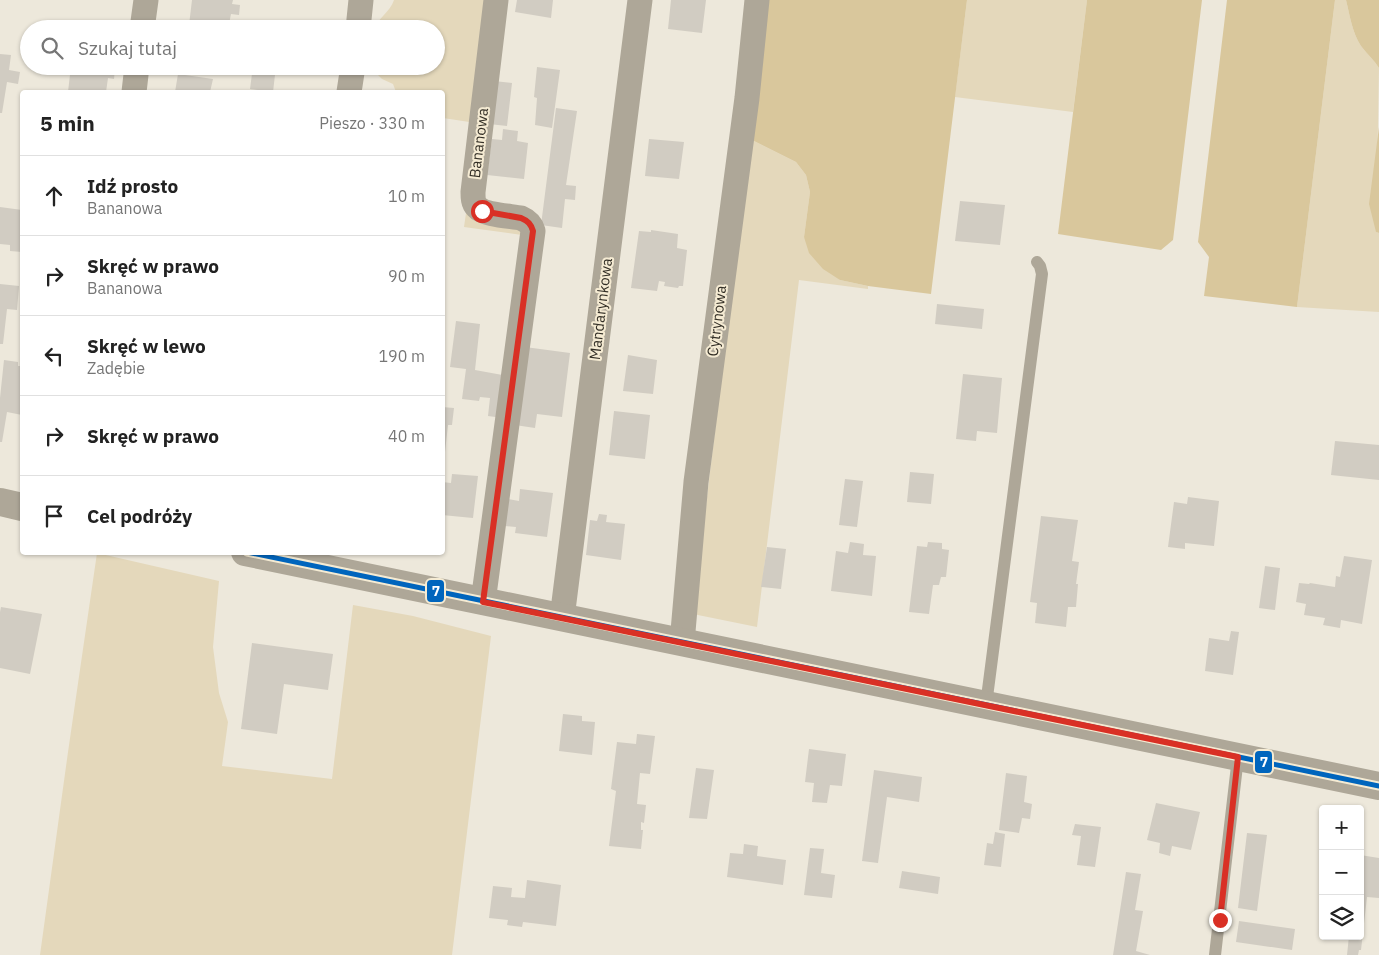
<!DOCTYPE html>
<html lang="pl">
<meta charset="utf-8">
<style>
:root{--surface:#fff;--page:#f2f2f2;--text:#222;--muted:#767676;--line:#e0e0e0}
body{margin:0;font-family:"IBM Plex Sans",sans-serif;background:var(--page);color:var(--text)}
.controls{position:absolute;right:15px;bottom:15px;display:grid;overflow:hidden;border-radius:5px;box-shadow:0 1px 4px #0004}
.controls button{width:45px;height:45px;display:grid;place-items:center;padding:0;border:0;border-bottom:1px solid var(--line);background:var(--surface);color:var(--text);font:25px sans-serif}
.stop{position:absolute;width:15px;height:15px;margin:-11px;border:4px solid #d93025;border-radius:50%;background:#fff}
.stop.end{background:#d93025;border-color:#fff;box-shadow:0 1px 5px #0008}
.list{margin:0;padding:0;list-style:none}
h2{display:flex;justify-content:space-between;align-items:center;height:65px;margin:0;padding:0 20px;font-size:21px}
h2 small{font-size:16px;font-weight:400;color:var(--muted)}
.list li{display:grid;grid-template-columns:32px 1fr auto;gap:15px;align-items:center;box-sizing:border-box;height:80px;padding:0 20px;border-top:1px solid var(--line)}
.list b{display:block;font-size:19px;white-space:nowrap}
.list p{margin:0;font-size:16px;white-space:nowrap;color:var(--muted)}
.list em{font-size:16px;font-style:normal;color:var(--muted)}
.icon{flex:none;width:28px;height:28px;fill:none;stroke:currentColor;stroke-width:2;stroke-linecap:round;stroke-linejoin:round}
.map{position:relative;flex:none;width:1379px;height:955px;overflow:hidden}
.search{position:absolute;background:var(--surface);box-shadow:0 1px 4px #0004;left:20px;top:20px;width:425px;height:55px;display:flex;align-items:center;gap:12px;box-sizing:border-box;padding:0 18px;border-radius:28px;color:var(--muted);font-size:19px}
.panel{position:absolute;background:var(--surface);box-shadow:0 1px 4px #0004;left:20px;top:90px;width:425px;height:465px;border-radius:5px}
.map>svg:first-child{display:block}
.green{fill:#e4d8bb}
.forest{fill:#d9c79c}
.building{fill:#d1ccc2}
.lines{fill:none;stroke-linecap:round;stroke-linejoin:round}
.service{stroke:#aea798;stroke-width:12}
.minor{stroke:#aea798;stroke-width:25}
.tertiary{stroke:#aea798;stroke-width:28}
.bus-1-casing{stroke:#f5ebd3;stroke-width:9}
.bus-1{stroke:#0065bd;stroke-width:5}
.route{stroke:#d93025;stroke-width:6}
.labels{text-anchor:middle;stroke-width:4;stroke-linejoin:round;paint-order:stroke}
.street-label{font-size:15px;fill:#332f26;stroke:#f5ebd3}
.line-badge{stroke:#f5ebd3;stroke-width:2}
.badge-label{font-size:14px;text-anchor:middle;font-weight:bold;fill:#fff}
</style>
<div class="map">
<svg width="1379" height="955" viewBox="0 0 1379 955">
<rect width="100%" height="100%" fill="#ede8db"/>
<path class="green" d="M394 0H491L476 123 443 118 442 92H396L393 84 382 79 373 70V66H436V29H374C379 17 390 12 394 0Z
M967 0H1087L1073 112 955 97Z
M1335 0H1346C1350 16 1352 32 1361 46 1367 54 1374 60 1379 68L1376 232 1379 233V312L1297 307Z
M750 139 796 162 806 175 810 192 804 237 840 280 868 286V289L799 280 757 627 693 614Z
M468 199 521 230 522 235 464 227Z
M97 553 219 581 213 647 219 693 228 722 222 766 332 779 353 605 413 616 491 636 452 955H40L68 752Z"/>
<path class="forest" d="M765 0H967L931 294 868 286 840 280 823 269 809 253 804 237 810 192 806 175 796 162 750 139Z
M1087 0H1202L1173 240 1161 250 1058 234Z
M1227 0H1335L1297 307 1204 296 1209 257 1198 242Z
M1346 0H1379V68C1374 60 1367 54 1361 46 1352 32 1350 16 1346 0Z
M1379 127V233L1376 232 1369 204Z"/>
<path class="building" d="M192 0H233L232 4 240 5 239 15 231 14 228 29H211L189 25Z
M517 0H553L551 18 515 12Z
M671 0H706L702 33 668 29Z
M0 54 11 55 9 70 20 72 18 84 7 82 2 113H0Z
M71 66H110L109 68 115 69 114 79 108 78 106 92H68Z
M253 66H276L273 92 250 89Z
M537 67 560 70 552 128 535 125 537 98 534 97Z
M178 74 213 79 210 92H175Z
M494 81 512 83 507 126 489 124Z
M556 108 577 111 566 185 576 186 575 200 565 199 562 228 541 225Z
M503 129 518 131 517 141 528 143 524 179 487 175 492 139 502 140Z
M649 139 684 142 679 179 645 176Z
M960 201 1005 205 1000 245 955 241Z
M0 207 22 210V252L10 251V245L0 244Z
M651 230 678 234 677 248 687 250 683 286H679L678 288 664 286 665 282 659 281 657 291 631 288 639 231 651 232Z
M0 284 19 286 17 310 7 309 3 344H0Z
M937 304 984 309 982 329 935 324Z
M456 321 480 324 475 370 508 376 503 418 488 416 490 398 480 397 479 401 462 399 466 369 450 367Z
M525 347 570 353 562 417 537 414 535 428 515 425Z
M628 355 657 360 653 394 623 391Z
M4 360 18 362V366H22V415L7 412 2 442H0V398Z
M963 374 1002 378 997 433 977 431 976 441 956 439Z
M442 407 454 408 452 425H448L445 452H442Z
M614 411 650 415 645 459 609 455Z
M1335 441 1379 445V480L1331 475Z
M910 472 934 474 931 504 907 502Z
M452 474 478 476 473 518 442 515V482L451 483Z
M845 479 863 481 857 527 839 525Z
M520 489 553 493 547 537 515 533 516 527 505 526 508 499 519 501Z
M1188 497 1219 501 1214 546 1185 543V549L1168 547 1174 502 1187 504Z
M599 514 607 515 606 522 625 524 621 560 586 555 590 520 597 521Z
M1041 516 1078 520 1072 561 1079 562 1076 584H1078L1076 607H1068L1066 627 1035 623 1037 603 1030 602Z
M850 542 864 544 863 555 876 556 872 596 831 591 836 551 848 553Z
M928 542 942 543V549L949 550 946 577H941L939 585H933L929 614 909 612 917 546 927 547Z
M767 547 786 549 781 589 761 587Z
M1344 556 1372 560 1362 624 1341 620 1340 628 1323 625 1325 618 1304 615 1306 604 1296 602 1299 583 1309 584 1310 583 1335 587 1336 576 1340 577Z
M1265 566 1280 568 1275 610 1259 608Z
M1 607 42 614 30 674 0 668V612Z
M1231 631 1239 632 1233 675 1205 671 1209 638 1229 641Z
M252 643 333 654 328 690 284 684 277 734 241 729Z
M563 714 582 716V721L595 722 592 755 559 751Z
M637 734 655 736 650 774 640 773 637 804 646 805 644 823 641 822V830H643L641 849 609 846 616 791 611 789 617 742 636 744Z
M809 749 846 754 842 786 830 785 827 803 812 802 814 783 805 782Z
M696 768 714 770 707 819 689 818Z
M874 770 922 777 919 802 887 797 878 863 862 861Z
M1006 773 1027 776 1024 802 1032 804 1030 819 1022 818 1019 833 999 830Z
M1156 803 1200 812 1191 850 1172 846 1170 856 1159 853 1160 843 1147 840Z
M1075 824 1101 827 1095 867 1077 865 1081 836 1072 835Z
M995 832 1005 834 1001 867 984 865 987 843 993 844Z
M1247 833 1267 835 1257 911 1238 908Z
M744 844 758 846 757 856 786 860 783 885 727 877 730 853 743 854Z
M810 848 824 849 821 873 835 875 832 898 804 895Z
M1360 855 1379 858V898L1367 897 1361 950H1359L1358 955H1347L1349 936H1360Z
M902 871 940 877 938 894 899 888Z
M1126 872 1141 874 1135 910 1143 911 1136 951 1150 955H1113Z
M527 880 561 885 556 926 523 922 522 927 507 925 508 920 489 918 493 886 512 888 511 897 525 898Z
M1239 921 1295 929 1292 950 1236 942Z"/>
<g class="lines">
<path class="service" d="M986 705 1042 274 1040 266 1037 262
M1215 955 1238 757"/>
<path class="minor" d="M142 29 146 0
M358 29 361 0
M134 92 137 66
M349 92 353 66
M483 602 533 231C531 224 528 221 521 218 511 216 484 215 477 207 473 203 473 197 473 192L496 0
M562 618 640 0
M682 643 696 482 747 98 757 0"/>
<path class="tertiary" d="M0 502 22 507
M245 552 1379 786"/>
<g class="bus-1-casing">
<path id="bus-1" d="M247 552 1379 786"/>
</g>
<use href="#bus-1" class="bus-1"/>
</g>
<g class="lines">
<path class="route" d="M482 211 521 218C528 221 531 224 533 231L483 602 1238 757 1220 920"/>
</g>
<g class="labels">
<g class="street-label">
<text transform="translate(479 143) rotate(-83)" y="5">Bananowa</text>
<text transform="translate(601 309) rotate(-83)" y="5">Mandarynkowa</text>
<text transform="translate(717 321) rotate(-83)" y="5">Cytrynowa</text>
</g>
</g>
<g class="line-badge">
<rect x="426" y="579" width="19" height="24" rx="5" fill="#0065bd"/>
<rect x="1254" y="750" width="19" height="24" rx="5" fill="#0065bd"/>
</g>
<g class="badge-label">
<text x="436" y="596">7</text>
<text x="1264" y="767">7</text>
</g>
</svg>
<div class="controls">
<button>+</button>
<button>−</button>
<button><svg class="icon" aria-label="layers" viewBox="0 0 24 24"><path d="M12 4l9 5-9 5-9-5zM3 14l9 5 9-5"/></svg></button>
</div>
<div class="stop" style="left:482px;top:211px"></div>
<div class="stop end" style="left:1220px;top:920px"></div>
<div class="search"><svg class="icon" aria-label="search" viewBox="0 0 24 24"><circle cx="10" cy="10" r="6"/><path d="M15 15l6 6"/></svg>Szukaj tutaj</div>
<section class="panel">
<h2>5 min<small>Pieszo · 330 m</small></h2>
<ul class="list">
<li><svg class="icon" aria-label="ahead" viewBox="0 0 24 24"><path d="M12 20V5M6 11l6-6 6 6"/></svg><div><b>Idź prosto</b><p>Bananowa</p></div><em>10 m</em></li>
<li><svg class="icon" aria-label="right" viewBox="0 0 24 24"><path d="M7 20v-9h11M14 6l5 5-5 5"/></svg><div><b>Skręć w prawo</b><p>Bananowa</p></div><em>90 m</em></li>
<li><svg class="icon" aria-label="left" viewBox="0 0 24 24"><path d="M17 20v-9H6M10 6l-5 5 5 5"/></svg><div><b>Skręć w lewo</b><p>Zadębie</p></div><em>190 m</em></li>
<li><svg class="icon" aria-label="right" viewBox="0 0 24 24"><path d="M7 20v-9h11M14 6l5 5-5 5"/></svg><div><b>Skręć w prawo</b></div><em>40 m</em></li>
<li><svg class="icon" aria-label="arrive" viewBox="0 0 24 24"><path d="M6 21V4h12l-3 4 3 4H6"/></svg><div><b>Cel podróży</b></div></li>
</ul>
</section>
</div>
